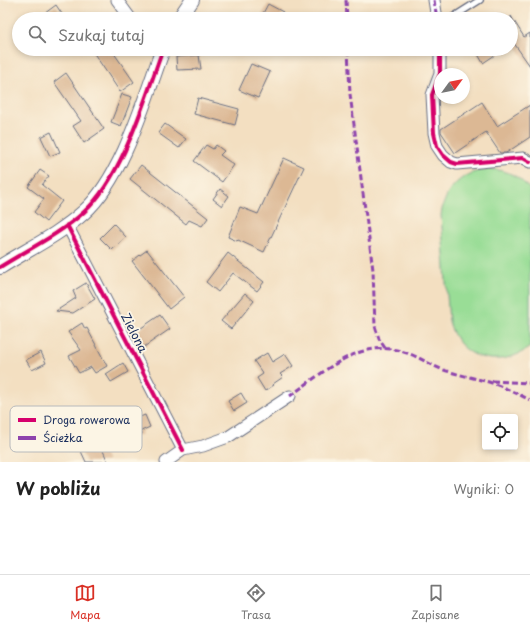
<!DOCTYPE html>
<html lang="pl">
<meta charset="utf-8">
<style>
:root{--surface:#fff;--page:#f6f6f6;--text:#222;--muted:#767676;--line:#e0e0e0;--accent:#d93025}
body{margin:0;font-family:"Playpen Sans",sans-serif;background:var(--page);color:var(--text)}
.controls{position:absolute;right:12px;bottom:12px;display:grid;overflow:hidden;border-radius:4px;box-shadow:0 2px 6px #0003}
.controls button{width:36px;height:36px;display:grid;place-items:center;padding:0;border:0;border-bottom:1px solid var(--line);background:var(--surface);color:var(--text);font:20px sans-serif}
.compass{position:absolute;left:434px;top:68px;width:36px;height:36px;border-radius:50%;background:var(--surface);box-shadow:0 2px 6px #0003;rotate:57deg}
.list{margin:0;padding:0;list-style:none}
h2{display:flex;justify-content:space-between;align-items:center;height:52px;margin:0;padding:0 16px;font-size:17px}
h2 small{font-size:13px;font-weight:400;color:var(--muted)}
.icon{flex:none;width:22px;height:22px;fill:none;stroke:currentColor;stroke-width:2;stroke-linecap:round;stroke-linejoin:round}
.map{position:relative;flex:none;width:530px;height:462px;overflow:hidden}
.search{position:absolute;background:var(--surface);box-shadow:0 2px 6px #0003;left:12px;right:12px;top:12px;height:44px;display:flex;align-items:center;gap:10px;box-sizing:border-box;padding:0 14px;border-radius:22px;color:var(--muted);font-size:15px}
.sheet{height:112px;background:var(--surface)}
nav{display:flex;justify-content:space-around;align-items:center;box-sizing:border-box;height:56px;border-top:1px solid var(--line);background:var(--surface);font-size:11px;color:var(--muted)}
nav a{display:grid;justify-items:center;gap:2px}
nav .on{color:var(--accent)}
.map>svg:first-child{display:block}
.green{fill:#99dd96;stroke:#5a867a}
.building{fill:#dcb894}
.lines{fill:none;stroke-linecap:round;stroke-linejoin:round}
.service-casing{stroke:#676d81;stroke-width:8}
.minor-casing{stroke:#676d81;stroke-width:13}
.tertiary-casing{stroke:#676d81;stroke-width:16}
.service{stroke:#fff;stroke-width:5.5}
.minor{stroke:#fff;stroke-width:11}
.tertiary{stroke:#fff;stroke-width:14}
.quiet{stroke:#8e44ad;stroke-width:3;stroke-dasharray:6 3;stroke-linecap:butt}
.cycleway-casing{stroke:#fcf5e5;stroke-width:6}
.cycleway{stroke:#d6006c;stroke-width:4}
.labels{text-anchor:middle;stroke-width:3.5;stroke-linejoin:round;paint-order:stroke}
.street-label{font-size:12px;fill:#1b2f5e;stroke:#fcf5e5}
.key{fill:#fcf5e5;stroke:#b8babc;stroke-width:1}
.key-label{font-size:11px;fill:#1b2f5e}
</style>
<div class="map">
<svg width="530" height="462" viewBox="0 0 530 462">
<rect width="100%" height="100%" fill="#fcf5e5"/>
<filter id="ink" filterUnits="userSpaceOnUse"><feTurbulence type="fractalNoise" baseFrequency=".025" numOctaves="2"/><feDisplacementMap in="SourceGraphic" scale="8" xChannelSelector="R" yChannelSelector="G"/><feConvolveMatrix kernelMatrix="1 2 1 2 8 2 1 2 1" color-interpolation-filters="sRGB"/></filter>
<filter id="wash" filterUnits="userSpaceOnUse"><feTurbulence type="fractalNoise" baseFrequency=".012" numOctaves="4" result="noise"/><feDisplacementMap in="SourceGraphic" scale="16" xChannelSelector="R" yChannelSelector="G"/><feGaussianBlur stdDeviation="0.9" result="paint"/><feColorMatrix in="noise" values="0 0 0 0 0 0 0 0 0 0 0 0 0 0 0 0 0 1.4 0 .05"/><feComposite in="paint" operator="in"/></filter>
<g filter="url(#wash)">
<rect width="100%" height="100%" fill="#f3dfc1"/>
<path class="green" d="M491 169C507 170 521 177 530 190V347C500 370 458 360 449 321L441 215C445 187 463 171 491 169Z"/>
<g id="blocks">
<path class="building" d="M268 4 283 12 280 19H260Z
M56 5 62 14 56 19H37Z
M511 16 524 37 530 33V66L511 39Z
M91 49H111L134 82 120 92Z
M475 49H504L483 63Z
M199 55 201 69 177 70 176 57Z
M251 64 270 72 258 98 239 90Z
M66 73 104 129 84 143 73 126 81 121 54 82Z
M122 94 132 97 121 126 111 122Z
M198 98 239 109 235 125 194 114Z
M482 102 497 126 530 105V137L506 153H500L486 132 455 153 441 132V129Z
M165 124 186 139 179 148 158 133Z
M51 132 60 152 50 156 41 137Z
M206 145 213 149 216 145 224 151 220 155 234 165 222 182 194 161Z
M284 158 304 167 264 252 238 240 237 241 228 237 240 207 258 214Z
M141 165 208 218 202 226 189 220 186 224 130 179Z
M40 170 49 176 42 185 62 201 46 222 34 212 44 199 28 187Z
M220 189 229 196 222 206 213 199Z
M114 224 126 237 112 250 100 238Z
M147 250 184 297 169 309 132 261Z
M228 253 264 282 257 291 233 273 218 292 206 282Z
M86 283 95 299 73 313 56 311 76 298 73 291Z
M245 293 254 301 231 329 221 321Z
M160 315 170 329 141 349 131 335Z
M82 323 85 329 87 328 107 366 95 373 91 367 79 373 69 356 81 350 68 332Z
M41 352 46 363 32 370 26 360Z
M267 353 272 362 285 354 293 366 280 374 283 377 273 384 274 385 265 391 257 378 263 374 254 361Z
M123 363 128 372 111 382 106 374Z
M241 393 247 403 234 411 228 401Z
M145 415 150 427 141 431 142 434 124 441 117 425 134 418 135 419Z
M96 435 108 462H86L80 449 85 447 82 441Z"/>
</g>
</g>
<g filter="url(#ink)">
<use href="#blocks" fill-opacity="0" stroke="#676d81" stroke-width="1"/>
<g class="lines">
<g class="service-casing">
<path id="service" d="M450 19 480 0"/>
</g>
<g class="minor-casing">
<path id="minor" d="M117 0 131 19
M434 0 437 19
M440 49V74L432 95 434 133 437 146 443 155 451 162 457 164 523 158 530 162
M67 225 183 450
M166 462 183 450 203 446 228 437 290 396"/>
</g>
<g class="tertiary-casing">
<path id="tertiary" d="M179 19 192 0
M0 267C27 250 60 234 84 212 123 177 145 98 163 49"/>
</g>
<use href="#service" class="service"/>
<use href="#minor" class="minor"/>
<use href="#tertiary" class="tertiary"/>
<path class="quiet" d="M346 0 347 19
M434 0 437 19
M348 49 350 94 373 270 375 326 379 339 385 348
M492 381 530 383
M290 396C326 371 360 336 407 353 419 357 429 364 441 369 455 374 470 377 485 381 500 385 516 393 530 400"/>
<g class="cycleway-casing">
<path id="cycleway" d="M440 49V74L432 95 434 133 437 146 443 155 451 162 457 164 523 158 530 162
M67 225 183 450
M0 267C27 250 60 234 84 212 123 177 145 98 163 49"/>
</g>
<use href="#cycleway" class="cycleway"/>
</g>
</g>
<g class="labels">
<g class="street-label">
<text transform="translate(134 333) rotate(63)" y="4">Zielona</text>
</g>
</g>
<rect x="10" y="406" width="132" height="46" rx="6" class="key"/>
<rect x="18" y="418" width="18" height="4" fill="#d6006c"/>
<rect x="18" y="436" width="18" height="4" fill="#8e44ad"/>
<g class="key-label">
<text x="43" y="424">Droga rowerowa</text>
<text x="43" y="442">Ścieżka</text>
</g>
</svg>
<div class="controls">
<button><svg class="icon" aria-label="locate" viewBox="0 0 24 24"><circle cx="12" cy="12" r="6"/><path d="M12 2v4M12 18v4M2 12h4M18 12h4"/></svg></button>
</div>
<svg class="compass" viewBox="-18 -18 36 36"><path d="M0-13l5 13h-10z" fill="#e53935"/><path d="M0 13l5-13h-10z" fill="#767676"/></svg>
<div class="search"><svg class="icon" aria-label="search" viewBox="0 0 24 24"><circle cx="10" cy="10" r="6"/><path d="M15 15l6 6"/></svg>Szukaj tutaj</div>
</div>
<section class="sheet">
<h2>W pobliżu<small>Wyniki: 0</small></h2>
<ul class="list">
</ul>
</section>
<nav>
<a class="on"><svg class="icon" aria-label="map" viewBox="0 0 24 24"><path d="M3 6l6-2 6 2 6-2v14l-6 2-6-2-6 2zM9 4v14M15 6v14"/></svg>Mapa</a>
<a><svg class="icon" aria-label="directions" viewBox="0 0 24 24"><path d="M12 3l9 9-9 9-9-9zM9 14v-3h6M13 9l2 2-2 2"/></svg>Trasa</a>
<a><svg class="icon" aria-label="saved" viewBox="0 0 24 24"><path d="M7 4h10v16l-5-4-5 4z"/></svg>Zapisane</a>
</nav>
